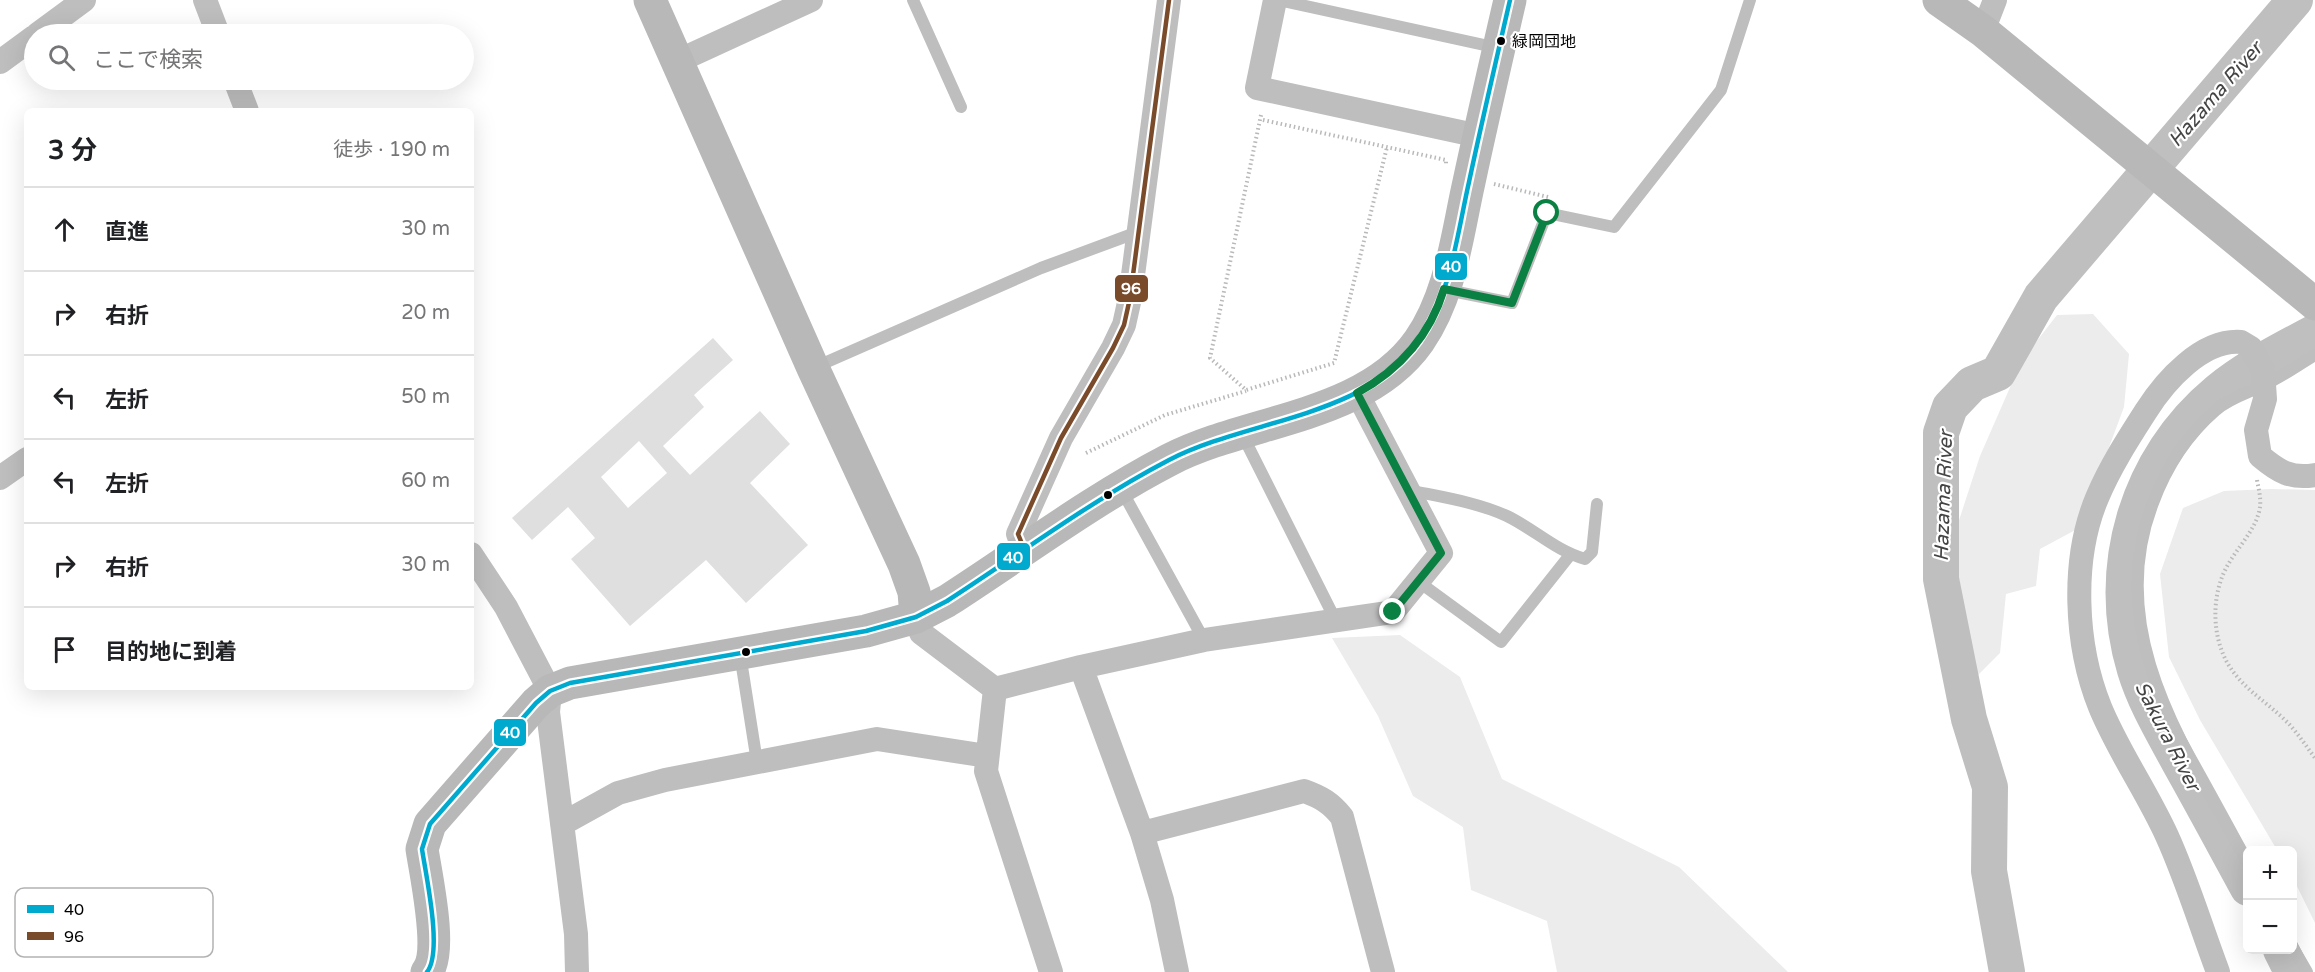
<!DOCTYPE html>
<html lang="ja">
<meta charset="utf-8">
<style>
:root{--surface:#fff;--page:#f2f2f2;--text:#202124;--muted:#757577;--line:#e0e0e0}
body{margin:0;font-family:"Varela Round","Noto Sans JP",sans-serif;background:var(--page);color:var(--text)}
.controls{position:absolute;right:18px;bottom:18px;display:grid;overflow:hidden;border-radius:9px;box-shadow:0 6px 24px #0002}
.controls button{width:54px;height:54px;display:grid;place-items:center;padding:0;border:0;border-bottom:2px solid var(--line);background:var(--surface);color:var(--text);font:30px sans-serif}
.stop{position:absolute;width:18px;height:18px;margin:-14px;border:4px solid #0b8043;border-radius:50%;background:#fff}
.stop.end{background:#0b8043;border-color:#fff;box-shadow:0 2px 6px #0008}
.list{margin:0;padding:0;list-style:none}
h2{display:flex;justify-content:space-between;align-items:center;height:78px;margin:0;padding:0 24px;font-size:26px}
h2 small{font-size:20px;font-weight:400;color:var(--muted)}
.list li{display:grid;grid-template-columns:39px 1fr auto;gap:18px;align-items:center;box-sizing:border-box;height:84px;padding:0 24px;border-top:2px solid var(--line)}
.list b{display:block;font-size:22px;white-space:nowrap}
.list em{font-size:20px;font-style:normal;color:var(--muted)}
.icon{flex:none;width:33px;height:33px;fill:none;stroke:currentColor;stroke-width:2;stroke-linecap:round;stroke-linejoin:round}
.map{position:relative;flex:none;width:2315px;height:972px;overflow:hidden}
.search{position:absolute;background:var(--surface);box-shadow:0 6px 24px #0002;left:24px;top:24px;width:450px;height:66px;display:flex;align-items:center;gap:15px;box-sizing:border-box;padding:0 21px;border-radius:33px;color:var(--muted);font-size:22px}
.panel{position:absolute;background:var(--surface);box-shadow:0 6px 24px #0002;left:24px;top:108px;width:450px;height:582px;border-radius:9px}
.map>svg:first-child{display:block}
.green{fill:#ececec}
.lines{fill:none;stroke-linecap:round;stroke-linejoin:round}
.river{stroke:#bfbfbf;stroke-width:36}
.building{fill:#dfdfdf;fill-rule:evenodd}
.path{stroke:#b9b9b9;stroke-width:4;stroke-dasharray:1.5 3;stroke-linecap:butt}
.lane{stroke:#bebebe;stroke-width:12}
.street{stroke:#bebebe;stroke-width:24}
.secondary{stroke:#b8b8b8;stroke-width:33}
.bus-1-casing{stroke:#fff;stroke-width:9}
.bus-2-casing{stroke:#fff;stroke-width:9}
.bus-1{stroke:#00a9ce;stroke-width:4.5}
.bus-2{stroke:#7a4b2a;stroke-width:4.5}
.route{stroke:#0b8043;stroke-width:8}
.bus-dot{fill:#000;stroke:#fff;stroke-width:2}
.labels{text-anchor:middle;stroke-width:4.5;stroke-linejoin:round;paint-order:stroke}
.bus-label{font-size:16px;fill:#000;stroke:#fff;text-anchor:start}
.water-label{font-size:20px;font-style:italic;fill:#444;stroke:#fff}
.key{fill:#fff;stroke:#b2b2b2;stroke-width:1.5}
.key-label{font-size:16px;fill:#000}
.line-badge{stroke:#fff;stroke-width:2}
.badge-label{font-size:16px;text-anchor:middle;font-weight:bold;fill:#fff}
</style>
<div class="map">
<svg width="2315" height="972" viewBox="0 0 2315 972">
<rect width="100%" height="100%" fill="#fff"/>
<path class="green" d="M2093 314 2129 354 2124 407 2079 528 2040 549 2036 586 2006 594 2000 653 1977 676 1948 554 1980 456 2022 360 2057 315Z
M2271 489 2315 490V923L2293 878 2292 850H2277L2200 720 2169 657 2160 574 2183 508 2224 491Z
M1400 635 1460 677 1502 779 1679 867 1788 972H1557L1547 921 1471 890 1463 827 1413 796 1378 716 1332 638Z"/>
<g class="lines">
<path class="river" d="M2248 888C2225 846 2203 805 2180 764 2164 734 2145 703 2135 670 2104 568 2137 458 2218 391 2247 367 2282 350 2315 332
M2281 950 2292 972
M2007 972 1989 871 1990 787 1969 719 1941 579V433L1950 407 1972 384 1998 373 2041 297 2295 0"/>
</g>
<path class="building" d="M713 338 733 360 694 395 704 407 663 446 690 475 760 411 790 444 750 483 808 545 746 603 706 560 630 626 571 559 595 538 568 507 532 540 512 518ZM639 441 667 473 628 508 601 477Z"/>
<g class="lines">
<path class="path" d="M1261 115 1210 358 1246 390 1334 363 1387 147
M1263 120 1446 160V164
M1494 184 1548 197
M1086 453 1165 415 1246 391
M2257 480C2259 491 2262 501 2259 512 2254 531 2239 546 2229 563 2211 592 2211 635 2228 664 2243 689 2267 702 2287 722 2297 732 2306 746 2315 758"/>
<path class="lane" d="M913 0 961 107
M1278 0 1498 48
M1447 290 1512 303 1547 213 1614 227 1721 90 1750 0
M813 368 1041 268 1138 232
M1242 434 1336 621
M1121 489 1204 640
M1408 490C1441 497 1476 502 1507 516 1534 529 1556 551 1585 559L1592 552 1597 504
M1419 582 1501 642 1570 555
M740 654 757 762
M2248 864C2188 751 2102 635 2153 503 2166 468 2187 435 2216 410 2229 398 2248 393 2264 385 2282 377 2298 365 2315 355
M2292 946 2307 972"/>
<path class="street" d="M205 0 218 34
M1275 0 1257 88 1479 136
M1983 31 1995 0
M38 34 84 0
M678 61 811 0
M0 62 34 37
M235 80 247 111
M0 478 27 459
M1025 551 1018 534 1061 438 1113 348 1124 325 1130 298 1169 0
M471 554 506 607 550 691 548 712 576 934 577 972
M916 617 921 633 995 689 1081 667 1142 833 1162 900 1177 972
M1081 667 1204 640 1393 612 1441 553 1357 393
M995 689 986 771 1051 972
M562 824 618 793 665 780 877 739 987 756
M1142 833 1304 791C1321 797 1331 803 1342 817L1383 972
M2218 972C2201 927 2187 880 2167 836 2147 792 2118 751 2100 707 2075 645 2071 560 2097 498 2110 467 2128 439 2146 411 2165 381 2202 339 2241 342L2251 348 2263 370 2265 399 2256 430 2260 456C2279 472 2291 479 2315 475"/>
<path class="secondary" d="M650 0 813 368 904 564 914 592 916 617
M1939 0 1983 31 2315 304
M427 972C443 952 426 876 422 849L430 824 536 703 550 691 570 683 866 631 916 617 947 601C1020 554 1092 500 1169 460 1248 419 1365 418 1419 341 1451 295 1457 235 1469 182 1482 121 1496 61 1510 0"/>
<g class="bus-1-casing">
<path id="bus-1" d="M427 972C443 952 426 876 422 849L430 824 536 703 550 691 570 683 866 631 916 617 947 601C1020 554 1092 500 1169 460 1248 419 1365 418 1419 341 1451 295 1457 235 1469 182 1482 121 1496 61 1510 0"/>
</g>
<g class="bus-2-casing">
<path id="bus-2" d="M1025 551 1018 534 1061 438 1113 348 1124 325 1130 298 1169 0"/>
</g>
<use href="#bus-1" class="bus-1"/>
<use href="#bus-2" class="bus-2"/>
</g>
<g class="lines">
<path class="route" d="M1393 612 1441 553 1357 393C1399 370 1430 335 1444 289L1512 303 1547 213"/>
</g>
<g class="bus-dot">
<circle cx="1501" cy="41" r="5"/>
<circle cx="1108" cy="495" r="5"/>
<circle cx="746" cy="652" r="5"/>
</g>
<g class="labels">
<g class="bus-label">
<text x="1512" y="47">緑岡団地</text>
</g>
<g class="water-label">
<text transform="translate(2215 94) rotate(-49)" y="7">Hazama River</text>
<text transform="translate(1943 496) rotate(-88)" y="7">Hazama River</text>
<text transform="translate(2168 736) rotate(63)" y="7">Sakura River</text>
</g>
</g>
<rect x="15" y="888" width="198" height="69" rx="9" class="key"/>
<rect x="27" y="905" width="27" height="8" fill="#00a9ce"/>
<rect x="27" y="932" width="27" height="8" fill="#7a4b2a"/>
<g class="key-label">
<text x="64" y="915">40</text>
<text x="64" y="942">96</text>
</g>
<g class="line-badge">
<rect x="1434" y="252" width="34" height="29" rx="6" fill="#00a9ce"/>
<rect x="1114" y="274" width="35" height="29" rx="6" fill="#7a4b2a"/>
<rect x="996" y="542" width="35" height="29" rx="6" fill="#00a9ce"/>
<rect x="493" y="718" width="34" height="29" rx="6" fill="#00a9ce"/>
</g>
<g class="badge-label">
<text x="1451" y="272">40</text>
<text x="1131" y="294">96</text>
<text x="1013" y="563">40</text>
<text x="510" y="738">40</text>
</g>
</svg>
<div class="controls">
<button>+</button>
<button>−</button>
</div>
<div class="stop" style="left:1547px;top:213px"></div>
<div class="stop end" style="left:1393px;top:612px"></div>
<div class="search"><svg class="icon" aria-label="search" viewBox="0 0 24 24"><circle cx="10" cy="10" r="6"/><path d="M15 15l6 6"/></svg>ここで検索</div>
<section class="panel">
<h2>3 分<small>徒歩 · 190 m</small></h2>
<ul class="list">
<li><svg class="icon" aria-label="ahead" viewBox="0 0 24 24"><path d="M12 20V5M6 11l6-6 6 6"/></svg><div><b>直進</b></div><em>30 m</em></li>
<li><svg class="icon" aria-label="right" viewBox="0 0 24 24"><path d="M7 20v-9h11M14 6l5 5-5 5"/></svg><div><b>右折</b></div><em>20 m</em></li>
<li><svg class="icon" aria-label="left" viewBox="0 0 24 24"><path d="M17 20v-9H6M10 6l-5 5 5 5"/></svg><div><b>左折</b></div><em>50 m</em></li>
<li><svg class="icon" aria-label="left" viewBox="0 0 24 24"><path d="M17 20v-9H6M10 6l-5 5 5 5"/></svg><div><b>左折</b></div><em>60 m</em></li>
<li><svg class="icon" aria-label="right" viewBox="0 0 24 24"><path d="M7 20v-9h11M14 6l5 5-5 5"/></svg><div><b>右折</b></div><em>30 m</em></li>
<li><svg class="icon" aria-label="arrive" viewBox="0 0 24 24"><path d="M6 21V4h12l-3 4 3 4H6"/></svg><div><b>目的地に到着</b></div></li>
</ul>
</section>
</div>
